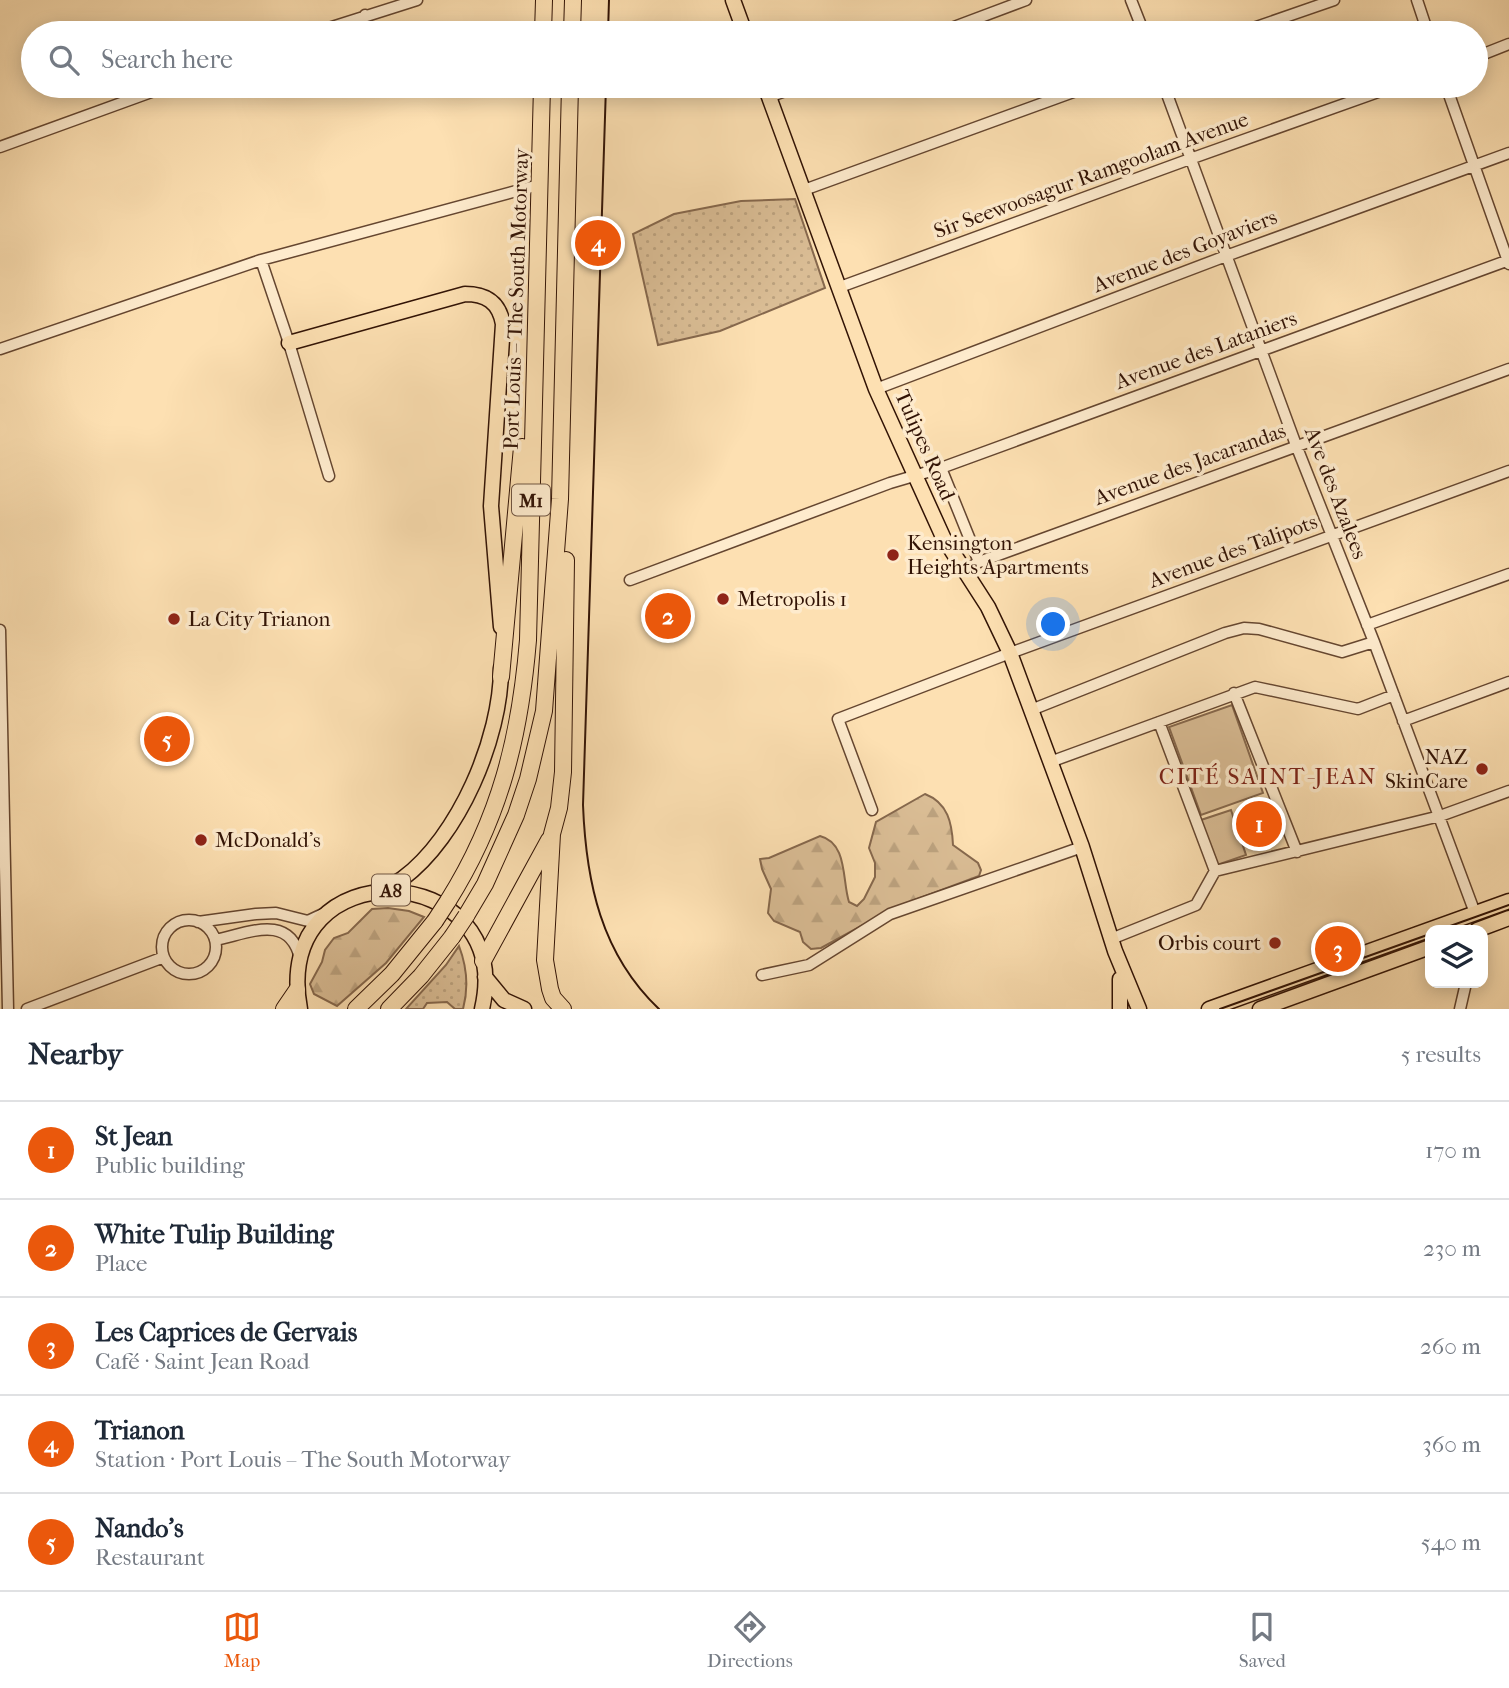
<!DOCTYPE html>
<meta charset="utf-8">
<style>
:root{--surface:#fff;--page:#f6f6f7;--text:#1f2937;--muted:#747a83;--line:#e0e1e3;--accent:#ea580c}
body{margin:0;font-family:"IM FELL French Canon",serif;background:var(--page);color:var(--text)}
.controls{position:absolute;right:21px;bottom:21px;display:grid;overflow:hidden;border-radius:14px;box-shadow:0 4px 18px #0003}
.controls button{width:63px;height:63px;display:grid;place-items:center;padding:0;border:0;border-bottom:2px solid var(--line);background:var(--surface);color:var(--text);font:35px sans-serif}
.you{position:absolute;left:1054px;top:625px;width:24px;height:24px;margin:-18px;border:5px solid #fff;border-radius:50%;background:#1a73e8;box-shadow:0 0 0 10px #1a73e833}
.badge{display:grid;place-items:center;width:46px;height:46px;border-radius:50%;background:var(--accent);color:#fff;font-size:23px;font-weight:700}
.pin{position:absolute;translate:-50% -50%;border:4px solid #fff;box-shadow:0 2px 7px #0006}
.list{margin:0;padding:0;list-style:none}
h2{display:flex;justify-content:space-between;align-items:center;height:91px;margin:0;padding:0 28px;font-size:30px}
h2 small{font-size:23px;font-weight:400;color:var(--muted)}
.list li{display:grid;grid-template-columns:46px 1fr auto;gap:21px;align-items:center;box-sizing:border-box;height:98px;padding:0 28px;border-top:2px solid var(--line)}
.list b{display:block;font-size:26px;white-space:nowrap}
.list p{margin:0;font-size:23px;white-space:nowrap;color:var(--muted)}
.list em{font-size:23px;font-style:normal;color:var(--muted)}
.icon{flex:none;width:38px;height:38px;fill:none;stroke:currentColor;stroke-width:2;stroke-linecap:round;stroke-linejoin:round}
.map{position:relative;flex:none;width:1509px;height:1009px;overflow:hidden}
.search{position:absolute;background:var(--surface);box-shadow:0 4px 18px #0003;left:21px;right:21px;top:21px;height:77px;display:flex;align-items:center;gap:18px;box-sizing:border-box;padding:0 24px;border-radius:38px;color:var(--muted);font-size:26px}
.sheet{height:581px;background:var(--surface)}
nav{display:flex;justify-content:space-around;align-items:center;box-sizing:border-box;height:98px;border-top:2px solid var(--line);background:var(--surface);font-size:19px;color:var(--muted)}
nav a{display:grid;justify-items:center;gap:4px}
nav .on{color:var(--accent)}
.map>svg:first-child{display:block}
.grass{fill:url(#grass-dots);stroke:#86684d;stroke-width:2}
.forest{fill:url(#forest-firs);stroke:#86684d;stroke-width:2}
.green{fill:#dabd95;stroke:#86684d;stroke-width:2}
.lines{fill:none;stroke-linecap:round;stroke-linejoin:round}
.minor-casing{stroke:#654630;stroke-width:13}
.major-casing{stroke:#321305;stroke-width:17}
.highway-casing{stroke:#321305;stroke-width:18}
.minor{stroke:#feebcd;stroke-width:10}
.major{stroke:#fde0b2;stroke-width:14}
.highway{stroke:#fde0b2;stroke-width:16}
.tram{stroke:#321305;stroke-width:2}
.highway-bridge-casing{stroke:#321305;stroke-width:18;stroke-linecap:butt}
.highway-bridge{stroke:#fde0b2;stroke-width:16}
.poi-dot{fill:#8f2418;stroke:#feebcd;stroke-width:2.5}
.labels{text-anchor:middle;stroke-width:7;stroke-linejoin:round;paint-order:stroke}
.shield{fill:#feebcd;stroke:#6f5441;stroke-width:2}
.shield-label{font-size:19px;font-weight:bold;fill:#321305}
.street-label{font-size:21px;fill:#321305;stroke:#feebcd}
.poi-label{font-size:21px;fill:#321305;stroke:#feebcd;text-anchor:start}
.neighbourhood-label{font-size:23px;letter-spacing:2px;fill:#7a1f14;stroke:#feebcd}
</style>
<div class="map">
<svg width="1509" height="1009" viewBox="0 0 1509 1009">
<defs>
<pattern id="grass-dots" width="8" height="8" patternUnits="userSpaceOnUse" patternTransform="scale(1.75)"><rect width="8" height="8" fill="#dabd95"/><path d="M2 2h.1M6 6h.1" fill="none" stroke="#bca27f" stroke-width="1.8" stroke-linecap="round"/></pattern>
<pattern id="forest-firs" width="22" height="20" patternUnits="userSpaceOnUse" patternTransform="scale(1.75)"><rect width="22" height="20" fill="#dabd95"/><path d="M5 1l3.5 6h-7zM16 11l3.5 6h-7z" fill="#bca27f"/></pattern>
</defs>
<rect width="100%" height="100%" fill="#fde0b2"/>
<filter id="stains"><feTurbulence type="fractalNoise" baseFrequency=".00286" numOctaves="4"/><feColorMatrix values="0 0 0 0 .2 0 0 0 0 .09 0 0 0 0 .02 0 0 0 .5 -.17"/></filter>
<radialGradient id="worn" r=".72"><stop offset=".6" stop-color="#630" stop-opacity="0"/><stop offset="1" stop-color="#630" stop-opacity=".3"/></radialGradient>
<path class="grass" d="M795 199 825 288 720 331 658 345 633 234 674 214 741 201Z
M459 946C467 967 469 987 463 1009H455L447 1002 427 1003 423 1009H406L446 965Z"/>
<path class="forest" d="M925 794C948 803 952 823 953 845L978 863 981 870 979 876 896 907 821 948 811 949 803 942 800 932 774 921 768 913 771 889 762 869 760 859 769 858 820 836C848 843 842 881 849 902L857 906 864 899 875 877V863L869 848 876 822Z
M388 908 409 911 424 917 386 963 337 1006 314 994 310 984 322 962 325 950 334 938 348 933 372 909Z"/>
<path class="green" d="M1232 705 1263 793 1201 815 1169 727Z
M1231 810 1246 855 1217 865 1201 820Z"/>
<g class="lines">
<g class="minor-casing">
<path id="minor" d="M1131 0 1144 33
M1417 0 1428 33
M313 33 417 0
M362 33 365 15
M938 33 1026 0
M1239 33 1334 0
M1476 57 1509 44
M1164 86 1296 445 1374 642 1475 913
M1446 86 1509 264
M769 97 799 86
M0 147 168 86
M804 190 1090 86
M261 260 289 343 329 476
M840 287 1190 159 1395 86
M0 349 261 260 535 186
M876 389 1226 256 1509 153
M941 468 979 562
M964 571 979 562 1509 369
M630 580 890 483 941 468 1509 260
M1367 625 1509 574
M0 630 8 1009
M1234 693 1297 852
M1031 710 1225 633 1244 628 1259 629 1342 652 1374 642
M1403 721 1509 682
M1159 722 1215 871
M1050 762 1255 687 1358 709 1394 695
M872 810 838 719 1010 653 1509 471
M162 947a27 27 0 1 1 54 0a27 27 0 1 1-54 0Z
M198 922 256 914 276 913 308 921 325 913
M1111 939 1196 905 1215 871 1440 816 1509 791
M215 940C247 934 289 912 300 958
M762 975 809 965 890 914 1082 847
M27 1009 164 957
M1460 1009 1466 983"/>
</g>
<g class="major-casing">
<path id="major" d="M733 0 745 33
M765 86 876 389 943 537 988 607 1010 653 1082 847 1115 951 1139 1009
M289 343 465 294C486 294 499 302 503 324L491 506 501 627
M377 890C385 887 395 884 402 879 459 837 501 738 501 668
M1477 930 1509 918
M485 977 504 1000 524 1009
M300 1009C270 846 517 859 482 1009
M1120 1009V979
M1209 1009 1509 901
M1260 1009 1430 947"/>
</g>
<g class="highway-casing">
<path id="highway" d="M543 33 544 0
M572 33 573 0
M501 677 522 447
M448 901C500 818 520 737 528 640L542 86
M466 916 485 884 516 815 528 779 544 711 560 499 570 86
M483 961 549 840
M284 1009 297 990
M356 1009 392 974 435 921
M389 1009 421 976 452 937
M563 1009 553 998 550 989 545 960 552 834 559 808 563 772 566 560"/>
</g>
<use href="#minor" class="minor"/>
<use href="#major" class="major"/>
<use href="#highway" class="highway"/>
<path class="tram" d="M608 33 609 0
M606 86 583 805C586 882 601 954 659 1009
M1439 930 1509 905
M1220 1009 1430 934"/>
<g class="highway-bridge-casing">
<path id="highway-bridge" d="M435 921 448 901
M452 937 466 916"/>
</g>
<use href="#highway-bridge" class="highway-bridge"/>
</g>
<g class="poi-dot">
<circle cx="893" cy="555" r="7"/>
<circle cx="723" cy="599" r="7"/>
<circle cx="174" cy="619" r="7"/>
<circle cx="1482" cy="769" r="7"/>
<circle cx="201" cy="840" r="7"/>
<circle cx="1275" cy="943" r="7"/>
</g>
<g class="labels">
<g class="shield">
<rect x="512" y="484.5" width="38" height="31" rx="5"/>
<rect x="372" y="874.5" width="38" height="31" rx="5"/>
</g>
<g class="shield-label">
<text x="531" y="507">M1</text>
<text x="391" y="897">A8</text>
</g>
<g class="street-label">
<text transform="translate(1091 175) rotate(-20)" y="7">Sir Seewoosagur Ramgoolam Avenue</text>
<text transform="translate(1185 251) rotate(-21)" y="7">Avenue des Goyaviers</text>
<text transform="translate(516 299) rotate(-88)" y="7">Port Louis – The South Motorway</text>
<text transform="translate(1206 350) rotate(-20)" y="7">Avenue des Lataniers</text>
<text transform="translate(925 445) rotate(66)" y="7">Tulipes Road</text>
<text transform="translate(1190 464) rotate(-20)" y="7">Avenue des Jacarandas</text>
<text transform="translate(1336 493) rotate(69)" y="7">Ave des Azalees</text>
<text transform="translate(1233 551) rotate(-20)" y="7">Avenue des Talipots</text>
</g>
<g class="poi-label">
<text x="907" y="550">Kensington<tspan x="907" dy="24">Heights Apartments</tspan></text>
<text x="737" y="606">Metropolis 1</text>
<text x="188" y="626">La City Trianon</text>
<text x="1468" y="764" text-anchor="end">NAZ<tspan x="1468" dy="24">SkinCare</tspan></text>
<text x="215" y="847">McDonald's</text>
<text x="1261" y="950" text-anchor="end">Orbis court</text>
</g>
<g class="neighbourhood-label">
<text x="1268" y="784">CITÉ SAINT-JEAN</text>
</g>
</g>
<rect width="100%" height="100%" filter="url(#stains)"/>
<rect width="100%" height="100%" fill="url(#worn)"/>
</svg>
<div class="controls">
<button><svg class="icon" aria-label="layers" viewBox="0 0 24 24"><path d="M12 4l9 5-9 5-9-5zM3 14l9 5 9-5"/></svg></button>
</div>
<div class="you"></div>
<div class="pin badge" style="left:1259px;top:824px">1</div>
<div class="pin badge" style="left:668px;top:616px">2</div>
<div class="pin badge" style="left:1338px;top:949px">3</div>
<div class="pin badge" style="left:598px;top:243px">4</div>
<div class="pin badge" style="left:167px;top:739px">5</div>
<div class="search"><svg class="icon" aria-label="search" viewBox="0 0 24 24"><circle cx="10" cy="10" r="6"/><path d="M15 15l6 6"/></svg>Search here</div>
</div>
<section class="sheet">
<h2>Nearby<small>5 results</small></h2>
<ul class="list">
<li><span class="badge">1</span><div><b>St Jean</b><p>Public building</p></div><em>170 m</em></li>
<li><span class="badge">2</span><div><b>White Tulip Building</b><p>Place</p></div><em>230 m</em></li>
<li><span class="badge">3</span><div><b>Les Caprices de Gervais</b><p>Café · Saint Jean Road</p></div><em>260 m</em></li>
<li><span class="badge">4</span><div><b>Trianon</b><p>Station · Port Louis – The South Motorway</p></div><em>360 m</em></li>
<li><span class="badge">5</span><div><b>Nando's</b><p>Restaurant</p></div><em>540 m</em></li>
</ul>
</section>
<nav>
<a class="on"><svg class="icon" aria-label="map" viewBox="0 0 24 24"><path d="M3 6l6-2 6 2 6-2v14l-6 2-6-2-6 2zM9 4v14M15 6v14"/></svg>Map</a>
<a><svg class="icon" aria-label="directions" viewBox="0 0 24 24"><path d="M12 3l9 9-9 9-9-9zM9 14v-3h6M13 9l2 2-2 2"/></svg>Directions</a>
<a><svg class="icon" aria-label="saved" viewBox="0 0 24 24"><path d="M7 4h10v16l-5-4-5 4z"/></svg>Saved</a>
</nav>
